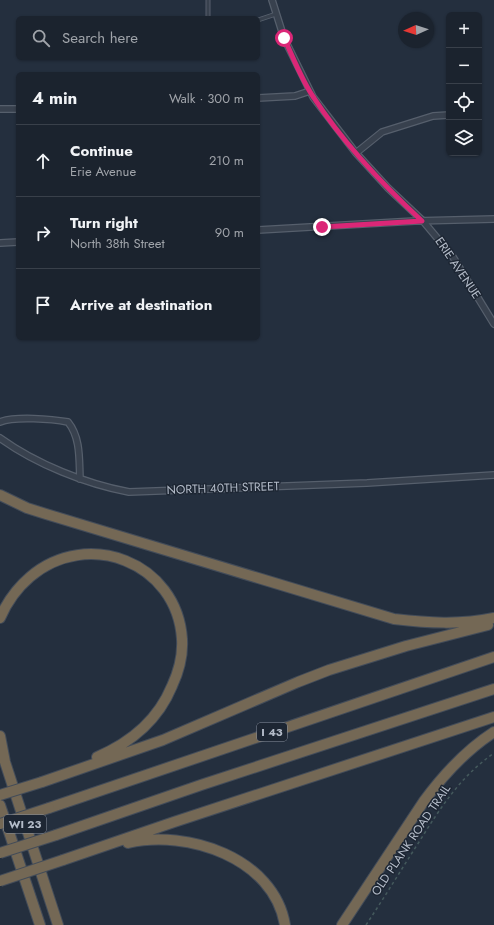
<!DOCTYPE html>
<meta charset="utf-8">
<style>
:root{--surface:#1b232e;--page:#242b36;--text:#f1f3f6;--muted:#a0a4aa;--line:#39404a}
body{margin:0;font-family:Jost,sans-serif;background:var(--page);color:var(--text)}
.controls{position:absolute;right:12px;top:12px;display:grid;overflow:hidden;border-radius:6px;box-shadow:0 1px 3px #0004}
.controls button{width:36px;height:36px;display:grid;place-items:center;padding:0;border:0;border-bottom:1px solid var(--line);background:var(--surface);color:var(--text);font:20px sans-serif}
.compass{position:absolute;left:398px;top:12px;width:36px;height:36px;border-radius:50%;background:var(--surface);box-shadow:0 1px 3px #0004;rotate:267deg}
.stop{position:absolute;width:12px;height:12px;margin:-9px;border:3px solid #db2777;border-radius:50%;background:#fff}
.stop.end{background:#db2777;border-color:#fff;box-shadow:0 1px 4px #0008}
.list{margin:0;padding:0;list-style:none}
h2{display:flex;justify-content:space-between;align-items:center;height:52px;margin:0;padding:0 16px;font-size:17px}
h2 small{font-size:13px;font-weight:400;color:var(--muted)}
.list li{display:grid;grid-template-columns:26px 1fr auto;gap:12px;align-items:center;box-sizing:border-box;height:72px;padding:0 16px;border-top:1px solid var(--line)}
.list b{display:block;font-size:15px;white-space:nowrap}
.list p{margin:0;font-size:13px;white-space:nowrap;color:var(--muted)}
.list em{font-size:13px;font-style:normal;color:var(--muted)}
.icon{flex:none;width:22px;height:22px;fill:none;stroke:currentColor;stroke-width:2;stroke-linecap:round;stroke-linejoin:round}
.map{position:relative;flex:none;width:494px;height:925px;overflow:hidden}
.search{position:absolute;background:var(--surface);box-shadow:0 1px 3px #0004;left:16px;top:16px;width:244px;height:44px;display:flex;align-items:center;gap:10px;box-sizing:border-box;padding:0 14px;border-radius:6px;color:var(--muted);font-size:15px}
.panel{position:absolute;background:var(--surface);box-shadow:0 1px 3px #0004;left:16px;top:72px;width:244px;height:268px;border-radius:6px}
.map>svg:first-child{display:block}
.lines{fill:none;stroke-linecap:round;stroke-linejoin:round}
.lane-casing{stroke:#565f6c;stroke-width:5}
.street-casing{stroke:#565f6c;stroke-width:8}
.highway-casing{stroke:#434c59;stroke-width:12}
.path{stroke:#44595c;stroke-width:1.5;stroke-dasharray:3 3;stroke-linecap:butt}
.lane{stroke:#38414e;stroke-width:3}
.street{stroke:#38414e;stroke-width:5.5}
.highway{stroke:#746855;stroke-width:10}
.highway-bridge-casing{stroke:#434c59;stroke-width:12;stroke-linecap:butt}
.highway-bridge{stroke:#746855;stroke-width:10}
.route{stroke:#db2777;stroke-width:5}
.labels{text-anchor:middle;stroke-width:3;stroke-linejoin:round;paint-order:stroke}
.shield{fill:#1d2633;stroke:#878f9c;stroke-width:1}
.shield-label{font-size:11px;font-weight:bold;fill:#b4bcc9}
.street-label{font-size:12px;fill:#b4bcc9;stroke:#1d2633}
</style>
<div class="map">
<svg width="494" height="925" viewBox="0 0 494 925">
<rect width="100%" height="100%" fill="#242f3e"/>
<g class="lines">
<g class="lane-casing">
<path id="lane" d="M208 0V18
M258 20 276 14"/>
</g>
<g class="street-casing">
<path id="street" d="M272 0 284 38 313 97 356 153 388 188 423 221 453 257 494 324
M258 98 295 96 310 91
M0 109H18
M356 153 382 132 433 116 449 115
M258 230 415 221 494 219
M0 243 18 242
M0 422C15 416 52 419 68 422 81 438 79 460 80 479
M0 438C36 464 86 484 129 492L367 483 494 475"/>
</g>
<g class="highway-casing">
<path id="highway" d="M0 495 27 508 46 514 394 619C428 623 460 625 494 618
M0 618C7 602 17 588 30 577 87 528 177 562 182 639 183 655 179 671 172 686 158 720 130 743 97 757
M0 736 5 762 58 925
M42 782 163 740 298 682 329 670 406 646 488 625
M0 805 40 925
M49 808 494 657
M56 835 201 785 494 689
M128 843C187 829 274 858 285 925
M63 860 174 822 494 717
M342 925 424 801C444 774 466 750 494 732"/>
</g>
<path class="path" d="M366 925C384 898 401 870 419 842 441 807 460 777 494 753"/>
<use href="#lane" class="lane"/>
<use href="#street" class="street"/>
<use href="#highway" class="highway"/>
<g class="highway-bridge-casing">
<path id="highway-bridge" d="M0 795 42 782
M0 824 49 808
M0 853 56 835
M0 881 63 860"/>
</g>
<use href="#highway-bridge" class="highway-bridge"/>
</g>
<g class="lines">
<path class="route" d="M284 38C293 57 302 81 314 98 344 144 382 184 422 221L322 227"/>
</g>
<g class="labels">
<g class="shield">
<rect x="257" y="723" width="30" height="18" rx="3"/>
<rect x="4" y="815" width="42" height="18" rx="3"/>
</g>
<g class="shield-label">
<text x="272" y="736">I 43</text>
<text x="25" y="828">WI 23</text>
</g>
<g class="street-label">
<text transform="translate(458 268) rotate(56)" y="4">ERIE AVENUE</text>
<text transform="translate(223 488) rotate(-2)" y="4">NORTH 40TH STREET</text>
<text transform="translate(411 840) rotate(-56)" y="4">OLD PLANK ROAD TRAIL</text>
</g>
</g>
</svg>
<div class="controls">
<button>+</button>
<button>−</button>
<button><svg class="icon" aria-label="locate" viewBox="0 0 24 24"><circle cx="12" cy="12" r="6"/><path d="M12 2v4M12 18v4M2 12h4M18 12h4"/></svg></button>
<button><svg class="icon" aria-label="layers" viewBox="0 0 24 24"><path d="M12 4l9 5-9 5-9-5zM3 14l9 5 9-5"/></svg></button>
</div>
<svg class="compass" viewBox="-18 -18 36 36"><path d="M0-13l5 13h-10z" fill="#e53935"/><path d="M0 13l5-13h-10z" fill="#a0a4aa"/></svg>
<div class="stop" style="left:284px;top:38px"></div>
<div class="stop end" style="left:322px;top:227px"></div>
<div class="search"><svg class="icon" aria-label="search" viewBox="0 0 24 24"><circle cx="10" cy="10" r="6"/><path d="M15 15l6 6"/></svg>Search here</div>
<section class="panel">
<h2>4 min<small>Walk · 300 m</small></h2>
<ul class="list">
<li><svg class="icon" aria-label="ahead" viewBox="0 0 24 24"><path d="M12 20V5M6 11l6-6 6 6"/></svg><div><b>Continue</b><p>Erie Avenue</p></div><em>210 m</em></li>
<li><svg class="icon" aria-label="right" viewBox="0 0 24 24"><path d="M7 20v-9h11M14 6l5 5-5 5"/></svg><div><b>Turn right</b><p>North 38th Street</p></div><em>90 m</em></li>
<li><svg class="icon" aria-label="arrive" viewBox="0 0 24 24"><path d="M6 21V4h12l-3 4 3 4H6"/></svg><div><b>Arrive at destination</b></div></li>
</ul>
</section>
</div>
